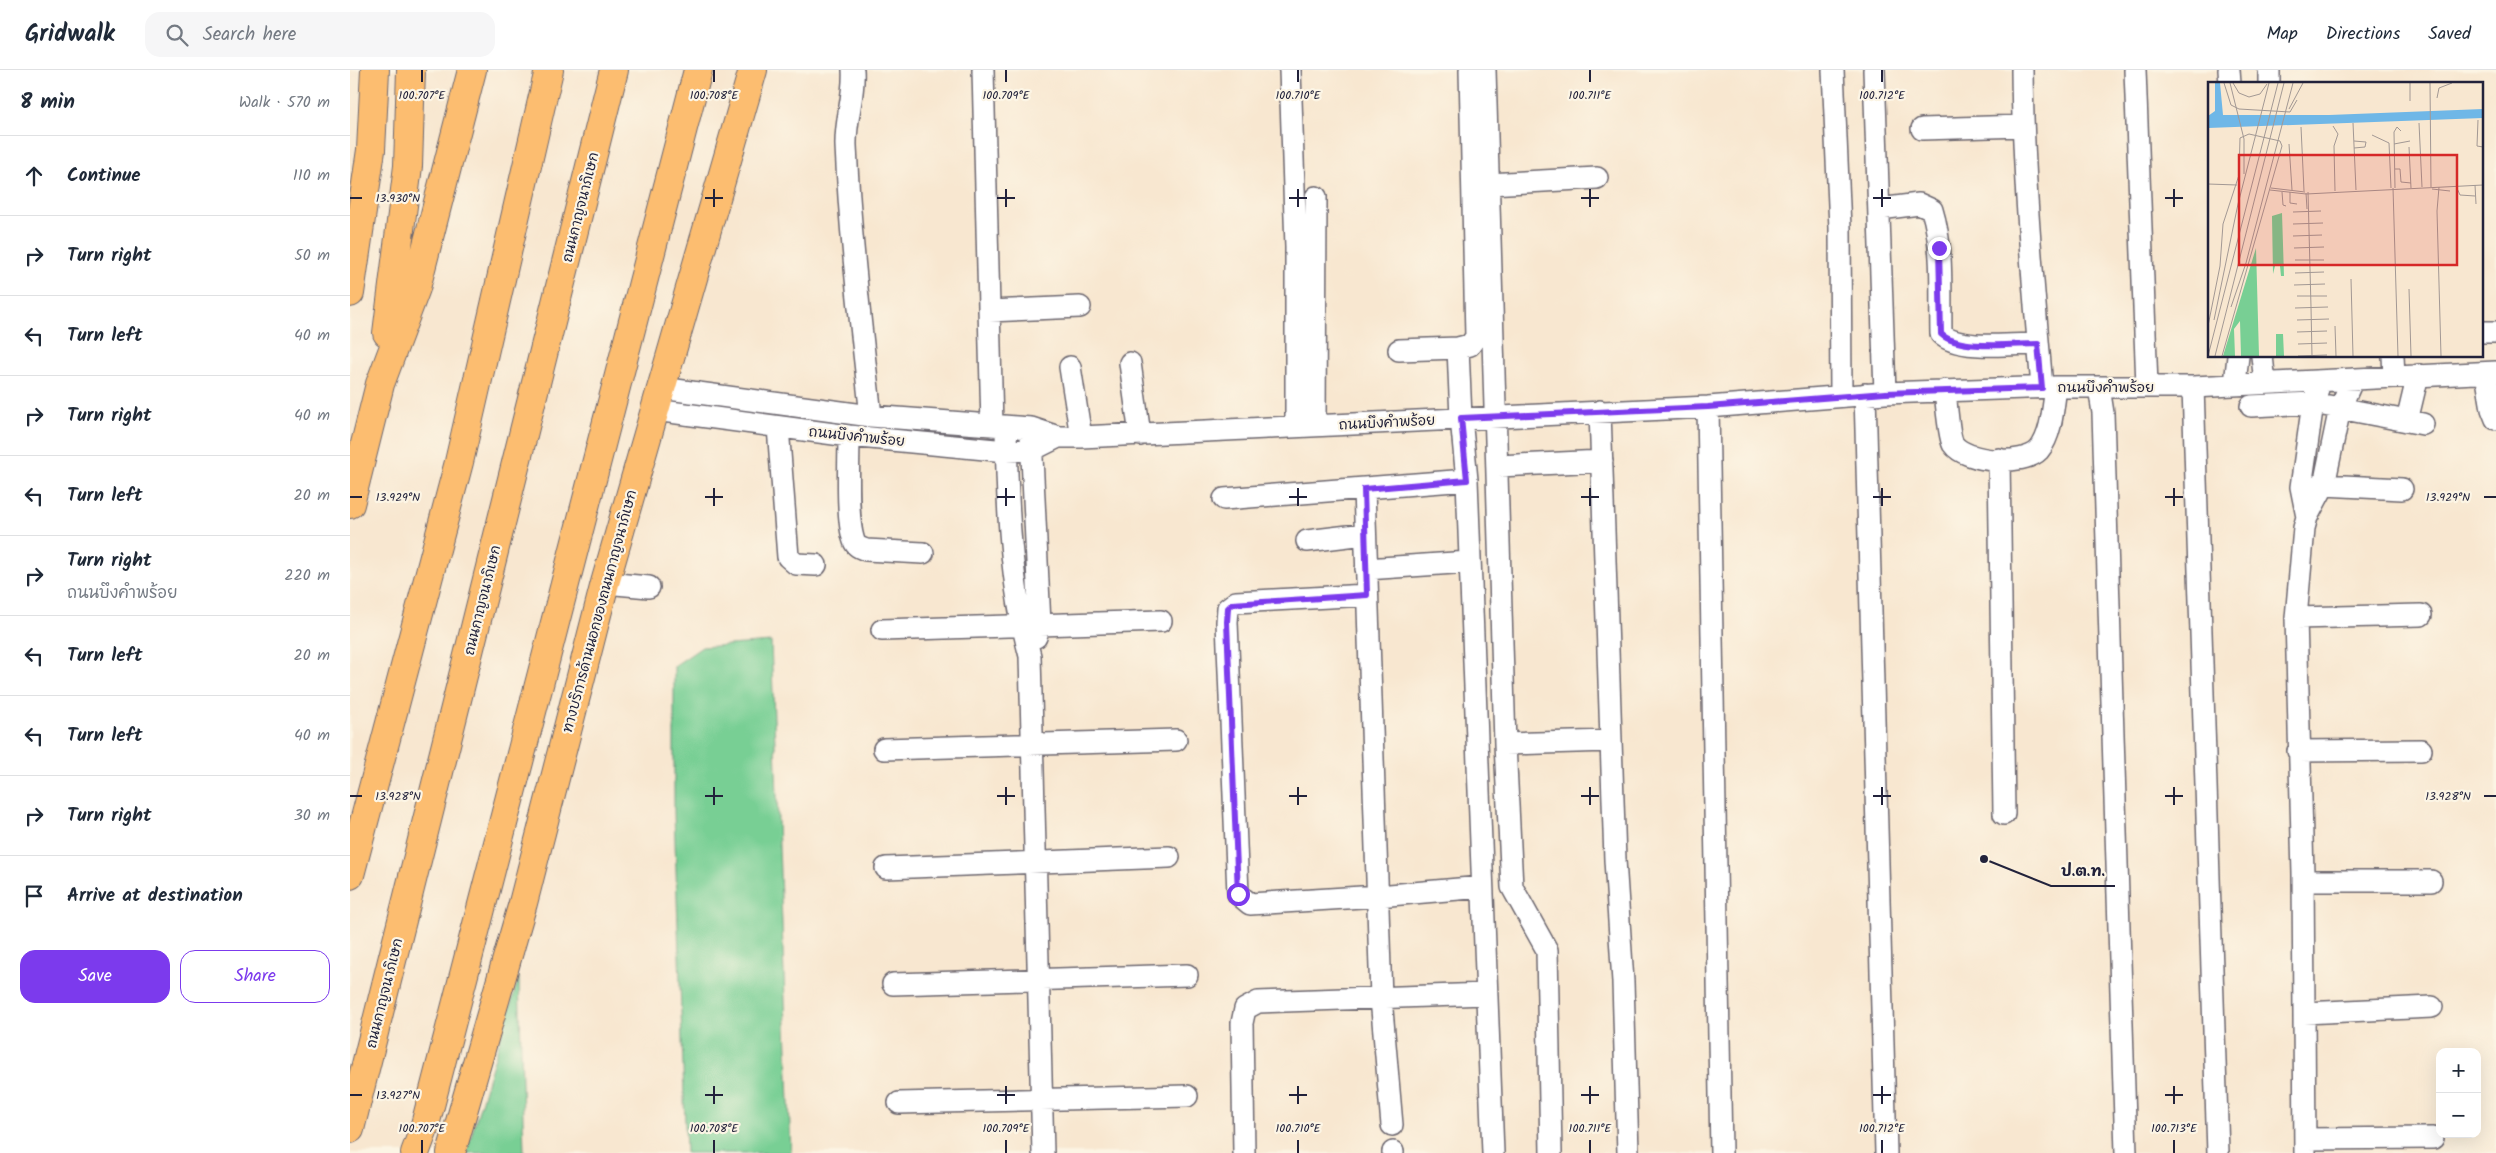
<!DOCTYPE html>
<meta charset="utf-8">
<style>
:root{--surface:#fff;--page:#f6f6f7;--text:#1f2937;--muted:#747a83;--line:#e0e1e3;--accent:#7c3aed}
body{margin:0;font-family:Kalam,"Playpen Sans Thai",sans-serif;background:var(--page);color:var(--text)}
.controls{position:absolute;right:15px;bottom:15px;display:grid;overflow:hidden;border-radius:10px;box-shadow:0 5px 20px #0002}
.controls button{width:45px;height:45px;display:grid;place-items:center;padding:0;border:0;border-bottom:1px solid var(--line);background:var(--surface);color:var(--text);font:25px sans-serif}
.stop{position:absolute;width:15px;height:15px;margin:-11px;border:4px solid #7c3aed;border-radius:50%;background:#fff}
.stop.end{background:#7c3aed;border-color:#fff;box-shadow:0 1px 5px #0008}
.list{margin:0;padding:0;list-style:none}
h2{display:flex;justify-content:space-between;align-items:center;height:65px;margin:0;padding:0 20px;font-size:21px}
h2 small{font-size:16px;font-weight:400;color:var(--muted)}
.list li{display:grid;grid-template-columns:32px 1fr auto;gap:15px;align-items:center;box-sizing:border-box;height:80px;padding:0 20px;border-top:1px solid var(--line)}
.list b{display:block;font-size:19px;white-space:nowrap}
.list p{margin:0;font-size:16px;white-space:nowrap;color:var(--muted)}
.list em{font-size:16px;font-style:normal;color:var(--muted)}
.actions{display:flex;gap:10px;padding:15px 20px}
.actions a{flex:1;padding:11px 0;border:1px solid var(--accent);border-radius:15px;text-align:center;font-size:18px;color:var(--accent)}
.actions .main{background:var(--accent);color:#fff}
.icon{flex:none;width:28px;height:28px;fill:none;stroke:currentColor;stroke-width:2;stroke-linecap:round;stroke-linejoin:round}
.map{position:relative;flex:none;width:2146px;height:1083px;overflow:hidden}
header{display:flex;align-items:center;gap:30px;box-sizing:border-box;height:70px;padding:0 25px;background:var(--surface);border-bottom:1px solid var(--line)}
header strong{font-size:24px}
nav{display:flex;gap:28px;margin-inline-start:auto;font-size:18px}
.search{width:350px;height:45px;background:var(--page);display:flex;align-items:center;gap:12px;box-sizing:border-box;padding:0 18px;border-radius:15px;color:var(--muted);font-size:19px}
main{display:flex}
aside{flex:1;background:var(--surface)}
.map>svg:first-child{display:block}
.green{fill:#78cf94;stroke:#4d7868}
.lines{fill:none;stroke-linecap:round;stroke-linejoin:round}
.minor-casing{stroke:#6d676f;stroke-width:24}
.major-casing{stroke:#6d676f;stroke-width:30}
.highway-casing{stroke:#6d676f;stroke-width:30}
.minor{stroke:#fff;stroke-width:21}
.major{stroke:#fcbd6f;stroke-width:28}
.highway{stroke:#fcbd6f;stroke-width:28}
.route{stroke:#7c3aed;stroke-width:6}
.ticks{fill:none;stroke:#22223b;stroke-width:2}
.labels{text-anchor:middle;stroke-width:4.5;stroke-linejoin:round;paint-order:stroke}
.street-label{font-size:14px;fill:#22223b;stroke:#fcf5e5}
.inset-road{fill:none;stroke:#a29894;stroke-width:1}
.view{fill:#d62828;fill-opacity:0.15;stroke:#d62828;stroke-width:2.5}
.inset-edge{fill:none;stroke:#22223b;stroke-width:2.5}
.ticks-label{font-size:12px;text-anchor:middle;fill:#22223b;stroke:#fcf5e5;stroke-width:4.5;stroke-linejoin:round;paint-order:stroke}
.leader{fill:none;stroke:#22223b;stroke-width:2}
.callout-dot{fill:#22223b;stroke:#fcf5e5;stroke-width:2}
.callout-label{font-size:15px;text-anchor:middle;font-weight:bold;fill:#22223b;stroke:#fcf5e5;stroke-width:4.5;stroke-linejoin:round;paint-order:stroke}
</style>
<header>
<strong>Gridwalk</strong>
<div class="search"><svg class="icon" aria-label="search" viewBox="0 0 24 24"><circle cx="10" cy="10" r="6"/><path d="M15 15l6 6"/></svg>Search here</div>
<nav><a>Map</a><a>Directions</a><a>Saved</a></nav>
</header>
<main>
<aside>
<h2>8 min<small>Walk · 570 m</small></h2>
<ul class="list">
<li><svg class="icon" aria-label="ahead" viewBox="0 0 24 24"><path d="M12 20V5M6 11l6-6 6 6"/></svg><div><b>Continue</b></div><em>110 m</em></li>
<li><svg class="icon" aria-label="right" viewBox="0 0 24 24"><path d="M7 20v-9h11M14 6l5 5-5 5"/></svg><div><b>Turn right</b></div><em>50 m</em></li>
<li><svg class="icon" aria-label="left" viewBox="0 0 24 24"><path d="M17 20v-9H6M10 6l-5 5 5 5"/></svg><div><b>Turn left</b></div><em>40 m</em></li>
<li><svg class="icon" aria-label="right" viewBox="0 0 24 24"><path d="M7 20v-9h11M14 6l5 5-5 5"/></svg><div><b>Turn right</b></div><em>40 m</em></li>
<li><svg class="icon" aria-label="left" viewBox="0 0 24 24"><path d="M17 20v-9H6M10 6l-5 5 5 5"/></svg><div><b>Turn left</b></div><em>20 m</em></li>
<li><svg class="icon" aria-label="right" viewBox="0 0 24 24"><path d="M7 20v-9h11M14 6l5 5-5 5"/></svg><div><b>Turn right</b><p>ถนนบึงคำพร้อย</p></div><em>220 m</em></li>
<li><svg class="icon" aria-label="left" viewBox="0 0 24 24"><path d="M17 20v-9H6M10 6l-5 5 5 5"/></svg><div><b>Turn left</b></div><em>20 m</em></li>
<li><svg class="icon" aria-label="left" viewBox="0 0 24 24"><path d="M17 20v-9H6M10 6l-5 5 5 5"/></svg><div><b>Turn left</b></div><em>40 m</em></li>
<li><svg class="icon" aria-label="right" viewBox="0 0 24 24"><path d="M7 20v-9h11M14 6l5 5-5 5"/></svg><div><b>Turn right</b></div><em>30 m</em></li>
<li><svg class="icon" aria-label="arrive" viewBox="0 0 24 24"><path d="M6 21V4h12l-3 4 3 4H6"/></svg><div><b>Arrive at destination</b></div></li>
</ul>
<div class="actions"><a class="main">Save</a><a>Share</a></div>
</aside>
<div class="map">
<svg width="2146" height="1083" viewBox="0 0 2146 1083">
<rect width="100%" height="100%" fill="#fcf5e5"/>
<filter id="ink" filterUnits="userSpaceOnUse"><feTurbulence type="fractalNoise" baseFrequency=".02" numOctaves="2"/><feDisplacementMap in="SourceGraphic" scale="10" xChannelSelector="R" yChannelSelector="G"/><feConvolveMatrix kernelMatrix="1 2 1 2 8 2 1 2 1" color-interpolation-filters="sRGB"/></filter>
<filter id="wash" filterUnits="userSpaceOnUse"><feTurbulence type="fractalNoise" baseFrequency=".0096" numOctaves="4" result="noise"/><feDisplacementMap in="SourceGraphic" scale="20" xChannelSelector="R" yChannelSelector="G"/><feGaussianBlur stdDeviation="1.12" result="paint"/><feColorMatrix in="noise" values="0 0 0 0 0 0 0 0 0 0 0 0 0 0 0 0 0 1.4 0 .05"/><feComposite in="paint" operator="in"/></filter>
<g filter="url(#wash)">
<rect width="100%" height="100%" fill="#f8e7d0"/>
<path class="green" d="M421 572 441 1083H336L324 743V596L352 577Z
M169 907 174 1083H116Z"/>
</g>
<g filter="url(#ink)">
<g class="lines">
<g class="minor-casing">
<path id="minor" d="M503 0C505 25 495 50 496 76 500 166 511 256 521 346
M633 0 642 356
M940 0 946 177V356
M1120 0 1126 267 1120 275 1108 278 1111 348 1117 410 1143 1083
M1135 0 1155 674 1162 817 1197 880 1201 1083
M1483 0 1490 158 1491 326
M1524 0 1535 323
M1672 0C1673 106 1683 212 1692 317
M1785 0 1797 316
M1879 0 1880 14
M1919 14V0
M1572 59 1673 56
M1139 114 1247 108
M1530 139 1569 134 1582 140C1594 179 1590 223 1591 264 1608 281 1664 274 1688 274
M639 241 730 237
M2132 262H2146
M1049 280 1108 278
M1912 286 1915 313
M2043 286 2044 306
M780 293 790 365
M720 297 731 367
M2136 303 2142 339 2146 349
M1885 314 1888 286
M1749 317 1753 343 1776 1083
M1843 317 1868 1083
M311 318 521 346 681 358 708 367H731L1358 337 1535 323 1706 317H1843L2146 302
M1595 320C1596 331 1599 367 1603 374 1616 393 1674 396 1689 380 1702 364 1703 337 1706 317
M1515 324 1536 1083
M1901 336 1963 333 2073 354
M1358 337 1371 1083
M305 340 499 366 656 381 682 380 708 367
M1250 341 1265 790 1273 912 1278 1083
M2057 351 2068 305
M965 355 966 127
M428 357 438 487 446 494 466 495
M656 357C657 433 660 512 680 586L693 1083
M499 366C499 392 496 449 504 471 506 477 511 478 516 480L573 483
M681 366 690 554 686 567
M1649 389 1654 744
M1148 396 1252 391
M1960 416 1974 415 2052 419
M1014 419 1031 928 1042 1055
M874 429 1117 410
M1957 447 1951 417 1963 333 1968 319
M957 471 1015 464
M1016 499 1119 492
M255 513 299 517
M1017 525 886 532 878 538 877 552 888 824 900 834 1028 826 1132 817
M1946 548 2071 545
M532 560 811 551
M1155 674 1260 671
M534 679 826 670
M1948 681 2071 680
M536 798 819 787
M1953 811H2081
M543 914 837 905
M1954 943 2082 937
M549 1033 837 1026
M1955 1069 2083 1068
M1043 1082V1083
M894 1083 892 953 895 939 908 932 1136 924
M1955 1083 1953 804 1946 548 1954 458 1957 447 1974 415 1990 338 2003 309"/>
</g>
<g class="major-casing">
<path id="major" d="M0 223 21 80 25 0
M101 1083 173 833 255 513 403 0"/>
</g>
<g class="highway-casing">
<path id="highway" d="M37 263 58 96 61 0
M0 434 30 314 66 218 122 0
M0 805 109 392 199 0
M0 1059 264 0
M65 1083 74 1059 348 0"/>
</g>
<use href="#minor" class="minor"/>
<use href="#major" class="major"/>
<use href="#highway" class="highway"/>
</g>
</g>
<g class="lines" filter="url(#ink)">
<path class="route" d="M888 824 877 552 878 538 882 534 1017 525 1014 419 1117 410 1111 348 1358 337 1535 323 1692 318 1688 274C1663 274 1609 281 1591 264L1589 178"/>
</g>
<path class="ticks" d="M72 0V12M364 0V12M656 0V12M948 0V12M1240 0V12M1532 0V12M364 119V137M656 119V137M948 119V137M1240 119V137M1532 119V137M1824 119V137M0 128H12M355 128H373M647 128H665M939 128H957M1231 128H1249M1523 128H1541M1815 128H1833M364 418V436M656 418V436M948 418V436M1240 418V436M1532 418V436M1824 418V436M0 427H12M355 427H373M647 427H665M939 427H957M1231 427H1249M1523 427H1541M1815 427H1833M2134 427H2146M364 717V735M656 717V735M948 717V735M1240 717V735M1532 717V735M1824 717V735M0 726H12M355 726H373M647 726H665M939 726H957M1231 726H1249M1523 726H1541M1815 726H1833M2134 726H2146M364 1016V1034M656 1016V1034M948 1016V1034M1240 1016V1034M1532 1016V1034M1824 1016V1034M0 1025H12M355 1025H373M647 1025H665M939 1025H957M1231 1025H1249M1523 1025H1541M1815 1025H1833M72 1070V1083M364 1070V1083M656 1070V1083M948 1070V1083M1240 1070V1083M1532 1070V1083M1824 1070V1083"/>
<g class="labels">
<g class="street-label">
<text transform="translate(230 137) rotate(-76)" y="5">ถนนกาญจนาภิเษก</text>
<text x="1756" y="322">ถนนบึงคำพร้อย</text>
<text transform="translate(1037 352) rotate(-3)" y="5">ถนนบึงคำพร้อย</text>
<text transform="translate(507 366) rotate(6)" y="5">ถนนบึงคำพร้อย</text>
<text transform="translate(132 530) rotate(-76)" y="5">ถนนกาญจนาภิเษก</text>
<text transform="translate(249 541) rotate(-75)" y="5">ทางบริการด้านนอกของถนนกาญจนาภิเษก</text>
<text transform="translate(34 923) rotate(-76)" y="5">ถนนกาญจนาภิเษก</text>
</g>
</g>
<g transform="translate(1858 12)">
<rect width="275" height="275" fill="#f8e7d0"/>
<path d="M74 131 76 194H73L72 184H67L65 192 64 134ZM48 166 51 274H33L32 239 26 247 27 274H15ZM68 252H75L76 274H68Z" fill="#78cf94"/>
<path d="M7 1H12L15 33H121L275 27V36L0 46V34L7 29Z" fill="#6fb7e7"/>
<path class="inset-road" d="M16 1 23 23 31 27 82 30 89 18M22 1 36 57V92M25 1 31 11 41 15 52 12 59 2M202 1V19M222 1 223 105M229 16 231 6 244 1M81 27 95 1M270 38 269 64 275 65M145 41 148 108M211 41 214 105M125 44 130 52 126 64 127 109M93 45 96 109M164 53 181 61 183 106M146 59 158 60 157 65 146 66M81 62 84 108M186 62 202 59M201 65 203 106M187 87H192L193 100 203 101M0 102 29 103M267 103 268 122M248 104 252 113 267 114M231 105 229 129 233 274M63 106 97 110M185 106 190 274M187 106 186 50 189 45 193 49M224 107 242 109M62 108 98 112 275 103M74 110 75 123 78 124M82 110V121L89 122M100 110 103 225M98 111 99 127M85 130 113 129M85 142 115 141M85 154 114 153M86 166 116 165M87 178H116M87 191 116 190M143 197 145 274M86 203 117 202M201 207 203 274M89 214H119M23 225 38 181 85 1M103 225 104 274M87 226 120 225M6 238 30 122 61 1M89 238 121 237M0 244 12 184 15 142 31 93 32 56 41 52 72 59 74 64 14 274M127 244 128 274M89 250 119 249M90 262 119 261M0 274 70 1M7 274 76 1M90 274 119 273"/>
<path class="view" d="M31 73H249V183H31Z"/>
<rect width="275" height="275" class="inset-edge"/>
</g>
<g class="ticks-label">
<text x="72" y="29">100.707°E</text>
<text x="364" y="29">100.708°E</text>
<text x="656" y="29">100.709°E</text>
<text x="948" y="29">100.710°E</text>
<text x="1240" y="29">100.711°E</text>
<text x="1532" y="29">100.712°E</text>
<text x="48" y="132">13.930°N</text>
<text x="48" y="431">13.929°N</text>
<text x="2098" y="431">13.929°N</text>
<text x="48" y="730">13.928°N</text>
<text x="2098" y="730">13.928°N</text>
<text x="48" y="1029">13.927°N</text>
<text x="72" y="1062">100.707°E</text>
<text x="364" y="1062">100.708°E</text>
<text x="656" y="1062">100.709°E</text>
<text x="948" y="1062">100.710°E</text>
<text x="1240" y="1062">100.711°E</text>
<text x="1532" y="1062">100.712°E</text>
<text x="1824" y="1062">100.713°E</text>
</g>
<path class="leader" d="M1634 789L1701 816H1765"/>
<circle class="callout-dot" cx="1634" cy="789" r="5"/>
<g class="callout-label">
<text x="1733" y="806">ป.ต.ท.</text>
</g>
</svg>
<div class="controls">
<button>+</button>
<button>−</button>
</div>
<div class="stop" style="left:888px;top:824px"></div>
<div class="stop end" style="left:1589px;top:178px"></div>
</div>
</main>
